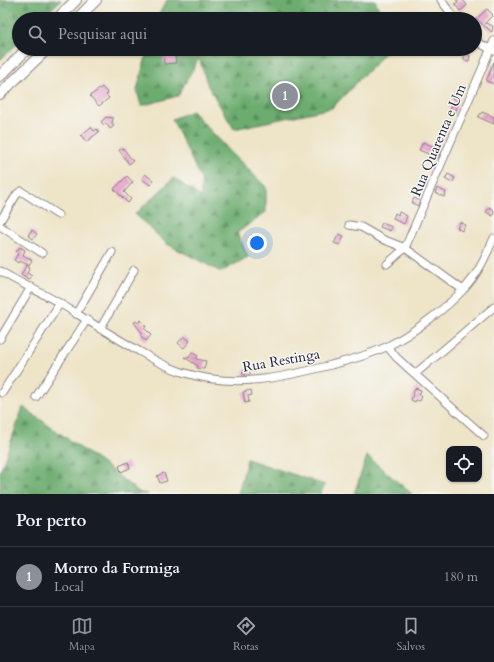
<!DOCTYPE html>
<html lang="pt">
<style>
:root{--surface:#171b24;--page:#242831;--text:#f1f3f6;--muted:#9ea1a6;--line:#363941;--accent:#8c9099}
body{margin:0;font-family:Cardo,serif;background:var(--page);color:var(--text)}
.controls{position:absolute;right:12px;bottom:12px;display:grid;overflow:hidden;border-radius:8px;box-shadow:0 1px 3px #0004}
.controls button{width:36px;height:36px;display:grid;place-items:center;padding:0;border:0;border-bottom:1px solid var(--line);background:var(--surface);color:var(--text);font:20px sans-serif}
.you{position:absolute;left:257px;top:243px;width:14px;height:14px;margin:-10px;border:3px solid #fff;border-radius:50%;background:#1a73e8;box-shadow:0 0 0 6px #1a73e833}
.badge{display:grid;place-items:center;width:26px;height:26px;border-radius:50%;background:var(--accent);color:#fff;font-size:13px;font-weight:700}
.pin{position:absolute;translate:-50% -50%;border:2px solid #fff;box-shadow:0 1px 4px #0006}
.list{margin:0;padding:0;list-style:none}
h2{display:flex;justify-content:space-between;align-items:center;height:52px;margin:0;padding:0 16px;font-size:17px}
h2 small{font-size:13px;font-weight:400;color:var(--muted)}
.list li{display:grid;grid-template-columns:26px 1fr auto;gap:12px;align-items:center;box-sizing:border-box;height:60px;padding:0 16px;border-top:1px solid var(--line)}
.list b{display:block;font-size:15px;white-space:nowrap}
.list p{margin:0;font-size:13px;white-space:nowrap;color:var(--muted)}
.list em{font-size:13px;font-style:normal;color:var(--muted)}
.icon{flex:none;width:22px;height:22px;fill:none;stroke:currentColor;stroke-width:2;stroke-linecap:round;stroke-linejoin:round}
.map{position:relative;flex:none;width:494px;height:494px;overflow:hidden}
.search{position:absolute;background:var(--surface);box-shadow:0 1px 3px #0004;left:12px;right:12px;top:12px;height:44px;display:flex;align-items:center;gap:10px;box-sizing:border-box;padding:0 14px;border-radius:22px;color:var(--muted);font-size:15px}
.sheet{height:112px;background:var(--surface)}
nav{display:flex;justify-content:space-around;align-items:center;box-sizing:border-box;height:56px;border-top:1px solid var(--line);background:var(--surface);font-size:11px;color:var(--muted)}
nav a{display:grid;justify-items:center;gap:2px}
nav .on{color:var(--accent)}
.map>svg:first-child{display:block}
.forest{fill:url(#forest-firs);stroke:#476754}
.building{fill:url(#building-hatch)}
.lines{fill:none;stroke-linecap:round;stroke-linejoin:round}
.minor-casing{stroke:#888382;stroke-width:9}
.highway-casing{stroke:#888382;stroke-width:12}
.minor{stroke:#fff;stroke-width:7}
.highway{stroke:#fff;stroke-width:10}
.labels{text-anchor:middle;stroke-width:3;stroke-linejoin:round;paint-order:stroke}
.street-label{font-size:14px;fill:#22223b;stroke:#f6f6f2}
</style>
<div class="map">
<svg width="494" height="494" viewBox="0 0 494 494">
<defs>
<pattern id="forest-firs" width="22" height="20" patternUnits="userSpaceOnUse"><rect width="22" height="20" fill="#6cac6e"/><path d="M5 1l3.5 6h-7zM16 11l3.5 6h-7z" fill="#588c5c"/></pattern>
<pattern id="building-hatch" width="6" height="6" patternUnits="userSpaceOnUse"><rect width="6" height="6" fill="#eba4d1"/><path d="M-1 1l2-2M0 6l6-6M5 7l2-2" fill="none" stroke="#c98db4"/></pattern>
</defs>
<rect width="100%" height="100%" fill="#f6f6f2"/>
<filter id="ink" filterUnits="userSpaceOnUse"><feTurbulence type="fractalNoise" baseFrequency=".025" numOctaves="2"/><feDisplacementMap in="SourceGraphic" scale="8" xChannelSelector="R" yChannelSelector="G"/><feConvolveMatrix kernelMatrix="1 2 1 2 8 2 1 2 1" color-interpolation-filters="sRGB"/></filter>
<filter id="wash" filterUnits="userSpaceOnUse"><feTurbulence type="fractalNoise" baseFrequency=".012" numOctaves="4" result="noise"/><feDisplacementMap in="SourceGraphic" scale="16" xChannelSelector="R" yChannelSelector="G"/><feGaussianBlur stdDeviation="0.9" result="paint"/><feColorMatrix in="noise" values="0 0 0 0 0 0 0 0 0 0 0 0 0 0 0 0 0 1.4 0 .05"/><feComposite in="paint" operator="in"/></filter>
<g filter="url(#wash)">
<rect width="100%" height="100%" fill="#eee4c8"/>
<path class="forest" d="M0 0H61L42 19H19V42L0 60Z
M167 0H375L383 19H156Z
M148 49H389L332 108 234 129 208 86 199 58 178 96 141 106 137 90Z
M192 111 231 152 266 187V212L237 233 248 257 221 272 167 244 135 214 174 178 201 197V179L172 119Z
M23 407 107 467 140 493 148 494H0V472Z
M367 456 412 494H354Z
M247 459 325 485 320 494H238Z"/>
<g id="blocks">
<path class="building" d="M456 0H463L467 5 460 11 455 4 458 2Z
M487 9 493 15 485 23 493 26 492 32 476 19Z
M163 49H174L176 63 164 64Z
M464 55H470L469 61 464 60Z
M494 62V84L486 81Z
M102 87 108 94 106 95 109 98 99 106 90 96Z
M455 92 461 94 457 101 452 98Z
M453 103 457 105 454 113 449 111Z
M482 112 494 117V124L478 117Z
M106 117 113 118 112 123 114 126 110 129 106 123 104 125 101 122Z
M444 124 448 126 445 138 439 136Z
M91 127 94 131 97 129 99 132 86 142 81 135Z
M423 142 441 150 438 158 419 150Z
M123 148 133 161 129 164 119 150Z
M145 174 153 180 150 185 142 179Z
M448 174 455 178 452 183 445 179Z
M127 176 133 182 124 192 131 199 128 203 114 189Z
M437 188 446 192 444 197 435 193Z
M414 198 420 201 418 206 412 203Z
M489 207 494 210 493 216 486 212Z
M399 212 407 216 404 224 393 219 395 213 398 215Z
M460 222 465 225 462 231 457 228Z
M382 223 392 227 390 231 380 227Z
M32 230 37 234 33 239 28 235Z
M339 234 344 236 340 245 334 243Z
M20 247 25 250 23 255 32 260 29 265 19 261 18 263 14 260 18 254 16 252Z
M27 265 30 267 27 273 32 276 29 280 21 275Z
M141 320 146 327 144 328 151 335 146 341 140 335 142 333 134 322 136 321 138 323Z
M184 336 190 341 184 348 178 343Z
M192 352 198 356 196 359 206 361 204 369 197 368 198 366 184 357 189 358Z
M244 370H250V375H243V372H244Z
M415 388 421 390 419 395 422 396 420 401 416 400 415 402 411 400Z
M251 390 252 395 248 396 249 402 245 403 243 392Z
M128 462 130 468 121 472 119 466Z
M164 473 167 481 160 483 157 476Z"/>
</g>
</g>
<g filter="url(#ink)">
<use href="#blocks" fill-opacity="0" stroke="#888382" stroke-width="1"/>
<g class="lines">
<g class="minor-casing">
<path id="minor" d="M441 0 455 19
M475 41 494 51
M0 221 17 194 21 191 58 215
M349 225 361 227 382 239 405 248 463 290
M0 226 42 253
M387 264 405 248 494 41
M0 271C19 283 41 292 61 304 87 320 112 336 139 351 152 359 167 367 182 372 233 389 281 378 331 365 350 360 370 355 388 346 413 333 444 310 463 290 477 276 486 256 494 238
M76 314 112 252
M100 329 134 270
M0 339 31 287
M387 346 396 357 408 368 484 436
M415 374 494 307
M2 393 60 303
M36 397 86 321"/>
</g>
<g class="highway-casing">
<path id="highway" d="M57 19 76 0
M77 19 96 0
M0 76 27 49
M0 94 47 49"/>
</g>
<use href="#minor" class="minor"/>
<use href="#highway" class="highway"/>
</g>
</g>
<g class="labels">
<g class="street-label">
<text transform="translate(438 140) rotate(-67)" y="5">Rua Quarenta e Um</text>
<text transform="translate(281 360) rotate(-10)" y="5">Rua Restinga</text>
</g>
</g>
</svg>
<div class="controls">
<button><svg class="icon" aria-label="locate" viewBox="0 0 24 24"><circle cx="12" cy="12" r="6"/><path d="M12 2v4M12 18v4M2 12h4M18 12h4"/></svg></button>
</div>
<div class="you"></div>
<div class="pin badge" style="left:285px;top:96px">1</div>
<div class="search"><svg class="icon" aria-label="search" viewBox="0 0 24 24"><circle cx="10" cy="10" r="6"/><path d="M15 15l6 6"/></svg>Pesquisar aqui</div>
</div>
<section class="sheet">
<h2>Por perto<small></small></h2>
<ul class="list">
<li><span class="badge">1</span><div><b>Morro da Formiga</b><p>Local</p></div><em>180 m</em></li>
</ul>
</section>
<nav>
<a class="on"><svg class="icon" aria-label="map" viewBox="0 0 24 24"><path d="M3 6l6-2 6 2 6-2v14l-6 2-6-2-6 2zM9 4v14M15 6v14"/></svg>Mapa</a>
<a><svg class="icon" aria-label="directions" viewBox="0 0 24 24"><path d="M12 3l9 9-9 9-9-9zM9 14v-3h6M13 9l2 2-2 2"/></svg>Rotas</a>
<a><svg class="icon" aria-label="saved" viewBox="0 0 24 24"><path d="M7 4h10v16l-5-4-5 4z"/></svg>Salvos</a>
</nav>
